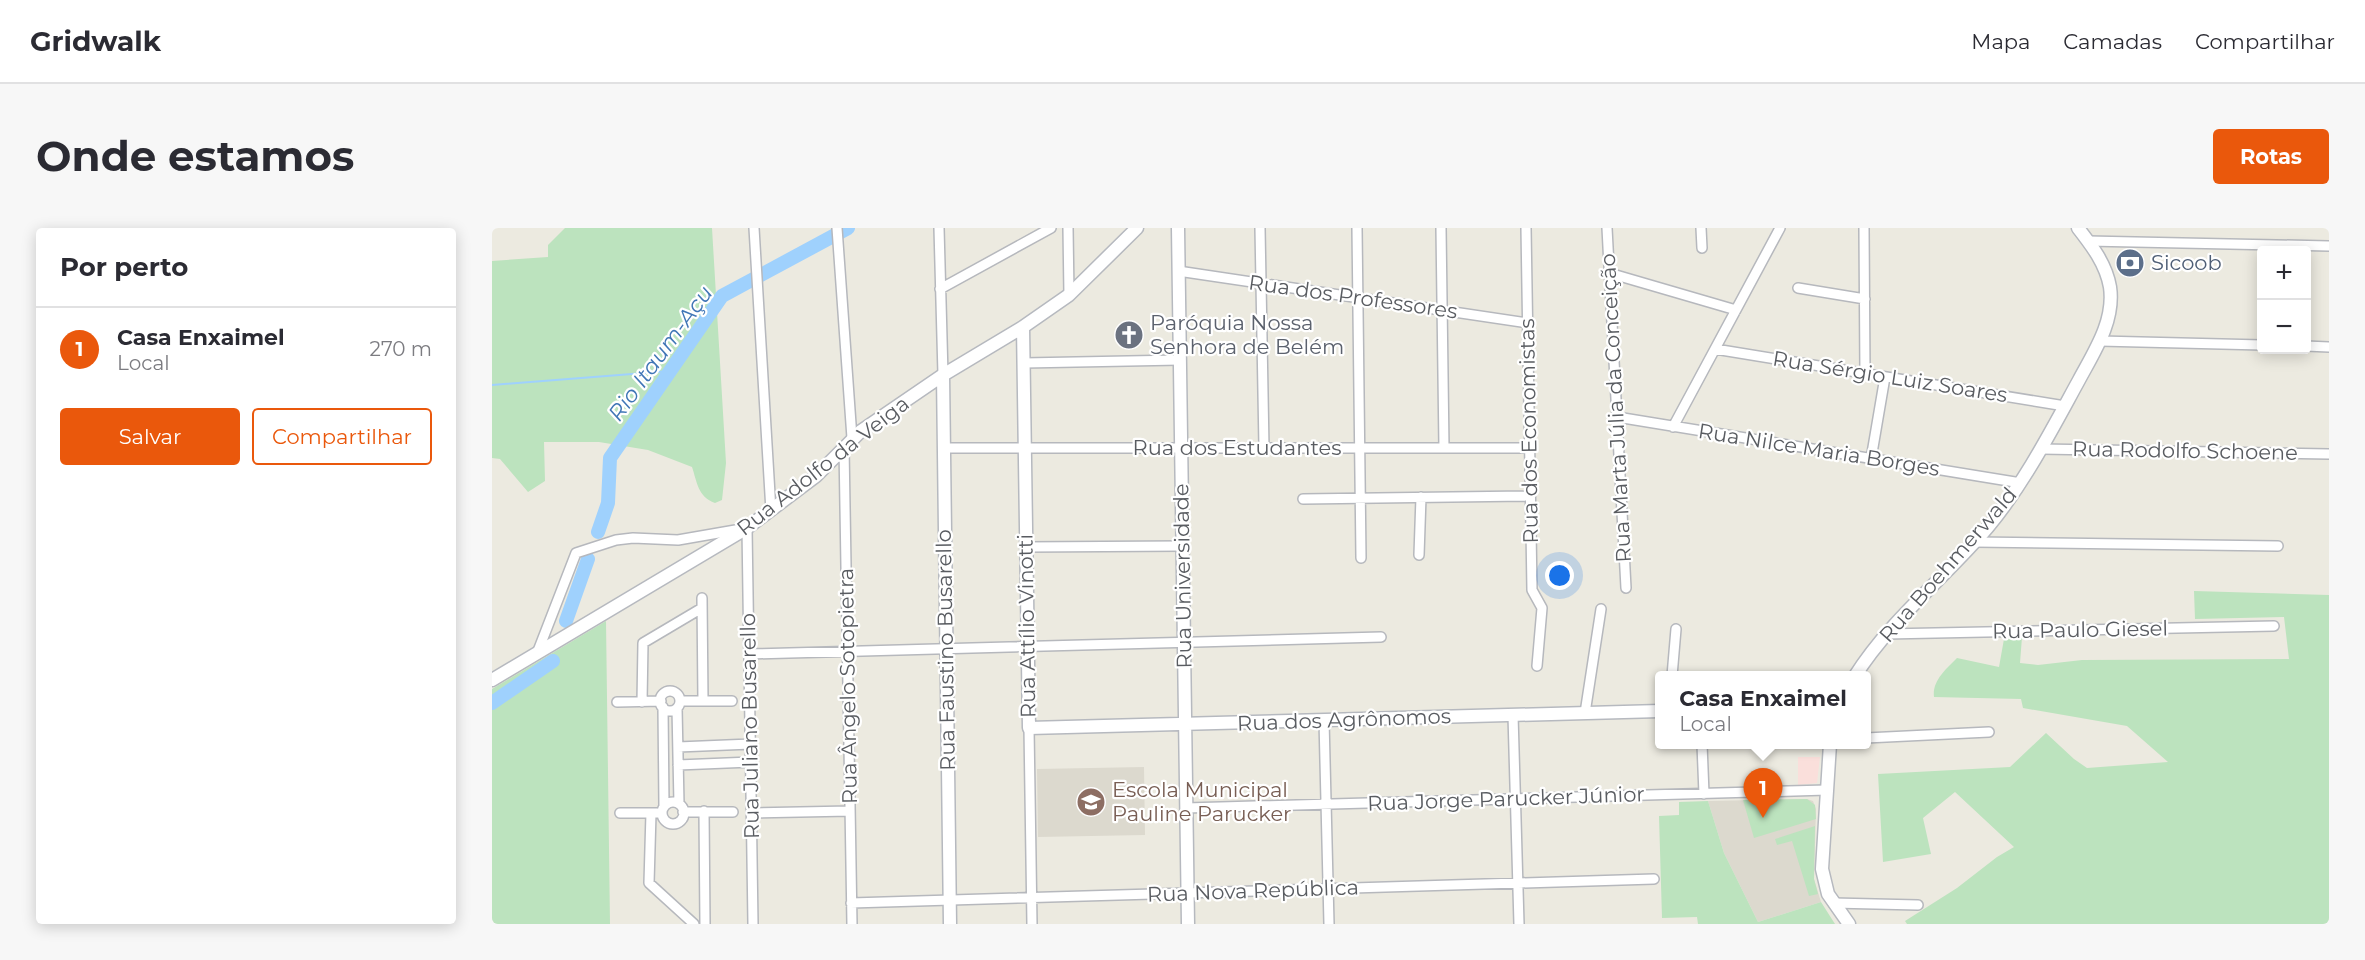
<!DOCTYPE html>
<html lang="pt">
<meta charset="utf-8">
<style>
:root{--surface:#fff;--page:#f7f7f7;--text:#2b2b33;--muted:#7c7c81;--line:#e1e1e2;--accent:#ea580c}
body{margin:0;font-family:Montserrat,sans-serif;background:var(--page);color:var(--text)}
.controls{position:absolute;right:18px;top:18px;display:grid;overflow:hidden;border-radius:6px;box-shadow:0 3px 15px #0003}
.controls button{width:54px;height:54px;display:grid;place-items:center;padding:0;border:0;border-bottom:2px solid var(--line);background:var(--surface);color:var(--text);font:30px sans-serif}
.you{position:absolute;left:1068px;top:348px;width:21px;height:21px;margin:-15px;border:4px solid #fff;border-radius:50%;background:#1a73e8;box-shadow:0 0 0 9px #1a73e833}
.badge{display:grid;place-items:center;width:39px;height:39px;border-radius:50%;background:var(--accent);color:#fff;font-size:20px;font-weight:700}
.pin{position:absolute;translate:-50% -50px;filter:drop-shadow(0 2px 3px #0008)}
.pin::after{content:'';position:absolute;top:32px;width:21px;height:18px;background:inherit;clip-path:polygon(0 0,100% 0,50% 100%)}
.popup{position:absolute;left:1163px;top:443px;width:216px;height:78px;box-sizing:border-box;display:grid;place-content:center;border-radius:6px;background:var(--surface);filter:drop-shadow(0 2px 4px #0005);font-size:20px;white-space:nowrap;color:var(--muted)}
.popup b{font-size:22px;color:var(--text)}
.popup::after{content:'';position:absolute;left:50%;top:100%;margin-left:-12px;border:12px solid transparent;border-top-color:var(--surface)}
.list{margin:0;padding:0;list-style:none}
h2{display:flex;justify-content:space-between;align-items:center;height:78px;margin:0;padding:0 24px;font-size:26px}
h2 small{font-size:20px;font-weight:400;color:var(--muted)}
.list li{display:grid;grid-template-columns:39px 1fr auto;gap:18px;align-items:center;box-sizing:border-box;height:84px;padding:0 24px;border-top:2px solid var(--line)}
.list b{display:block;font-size:22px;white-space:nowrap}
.list p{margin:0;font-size:20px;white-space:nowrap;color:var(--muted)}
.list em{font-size:20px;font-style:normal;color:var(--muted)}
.actions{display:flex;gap:12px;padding:18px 24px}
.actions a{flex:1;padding:14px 0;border:2px solid var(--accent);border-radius:6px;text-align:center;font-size:21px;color:var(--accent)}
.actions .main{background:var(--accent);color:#fff}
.map{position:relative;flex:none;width:1837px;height:696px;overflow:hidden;border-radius:6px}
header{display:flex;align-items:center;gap:36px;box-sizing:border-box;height:84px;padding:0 30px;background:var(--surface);border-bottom:2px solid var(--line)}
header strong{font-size:28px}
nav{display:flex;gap:33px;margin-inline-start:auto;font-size:21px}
.intro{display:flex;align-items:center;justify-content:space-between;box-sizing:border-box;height:144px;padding:0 36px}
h1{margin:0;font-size:42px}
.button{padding:15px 27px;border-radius:6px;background:var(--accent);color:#fff;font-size:21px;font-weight:700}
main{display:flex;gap:36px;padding:0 36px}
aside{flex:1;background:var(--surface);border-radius:6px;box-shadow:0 3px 15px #0003}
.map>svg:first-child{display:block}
.education{fill:#dcd9ce}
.medical{fill:#fadfdb}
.green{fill:#bce3be}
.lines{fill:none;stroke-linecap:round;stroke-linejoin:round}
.stream{stroke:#9fd1fd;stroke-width:2}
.river{stroke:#9fd1fd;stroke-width:14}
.street-casing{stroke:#b6b8bd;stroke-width:12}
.secondary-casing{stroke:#b6b9bf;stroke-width:15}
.street{stroke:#fff;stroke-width:9}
.secondary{stroke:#fff;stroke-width:12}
.labels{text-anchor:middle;stroke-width:4.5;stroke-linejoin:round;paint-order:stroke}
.service-label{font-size:21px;fill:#4e5e75;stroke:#fff;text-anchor:start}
.street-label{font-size:21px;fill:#595c61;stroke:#fff}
.worship-label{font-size:21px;fill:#5b616d;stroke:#fff;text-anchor:start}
.education-label{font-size:21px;fill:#785e54;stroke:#fff;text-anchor:start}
.water-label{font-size:22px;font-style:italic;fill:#4076b6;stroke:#fff}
</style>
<header>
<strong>Gridwalk</strong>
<nav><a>Mapa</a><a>Camadas</a><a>Compartilhar</a></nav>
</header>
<div class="intro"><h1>Onde estamos</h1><a class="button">Rotas</a></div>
<main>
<aside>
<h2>Por perto<small></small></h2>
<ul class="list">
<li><span class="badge">1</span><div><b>Casa Enxaimel</b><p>Local</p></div><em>270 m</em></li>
</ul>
<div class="actions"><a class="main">Salvar</a><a>Compartilhar</a></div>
</aside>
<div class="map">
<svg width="1837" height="696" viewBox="0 0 1837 696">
<rect width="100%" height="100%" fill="#eceae0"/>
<path class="education" d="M652 539 653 607 546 609 545 541Z
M1315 571 1321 573 1324 581 1322 651 1329 674 1266 694 1232 625 1216 573Z"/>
<path class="medical" d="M1306 529H1328L1325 555 1306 557Z"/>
<path class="green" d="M73 0H220L234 235 230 272 223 275C206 269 205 254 200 239L156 222 107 214H52L53 253 36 264 8 231 0 230V33L56 29V17Z
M1702 363 1837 367V696H1415L1413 693 1465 660 1505 629 1522 619 1463 564 1431 590 1439 626 1391 634 1386 546 1518 539 1554 505 1582 531 1595 540 1676 534 1635 498 1531 480 1529 471 1442 469C1440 453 1454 441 1465 430L1507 439 1512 411 1530 409 1528 435 1546 437 1590 432 1797 431 1792 389 1703 391Z
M114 393 118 696H0V461Z
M1315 571 1323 577 1324 591 1262 610 1251 572Z
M1216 573 1232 625 1266 694 1329 674 1343 696H1206L1205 689 1170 690 1167 588 1187 587V574Z
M1323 598 1322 651 1326 666 1317 668 1300 613 1285 617 1283 611Z"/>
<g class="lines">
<path class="stream" d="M0 157 178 143"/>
<path class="river" d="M106 304 116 275 118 230 230 68 356 0
M74 393 96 331
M0 475 61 433"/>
<g class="street-casing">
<path id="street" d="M262 0 279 283
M345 0 360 210
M447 0 451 147
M576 0 577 67
M768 0 772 220
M865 0 869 330
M949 0 952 220
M1034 0 1040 362 1050 380 1045 438
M1115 0 1134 360
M1209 0 1210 20
M1372 0 1373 145
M1596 13 1837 18
M686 43 1036 95
M1117 45 1244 82
M1306 60 1373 71
M448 61 559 0
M1608 113 1770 117
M1814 118 1837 119
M1223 121 1573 178
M532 135 688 132
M1125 189 1529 255
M1181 199 1288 0
M352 219 360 696
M452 220H1038
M1549 221 1837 226
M1379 231 1393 149
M811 271 1038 268
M1483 314 1786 318
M534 319 690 318
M927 327 929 269
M210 370 211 473
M1394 406 1782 398
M46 423 84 325 124 312 141 310 186 312 255 300 261 696
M257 426 889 409
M1180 448 1184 401
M168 473a10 10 0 1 1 20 0a10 10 0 1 1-20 0Z
M188 473H240
M125 474 169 473
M150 474 151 415 210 380
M171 479 172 578
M185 480 187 576
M1093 485 1109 381
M1021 487 1027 696
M832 492 837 696
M537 500 540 696
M1374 510 1497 504
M1210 516 1212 566
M186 519 259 516
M186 537 259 534
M170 585a11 11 0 1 1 22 0a11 11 0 1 1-22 0Z
M694 580 1335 562
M212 583 213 696
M191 584H241
M128 585H165
M159 585 157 655 202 696
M260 585 358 583
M359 675 1162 651
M1341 675 1426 677"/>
</g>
<g class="secondary-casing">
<path id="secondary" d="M686 0 696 696
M531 99 537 500 1168 483
M451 147 458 696
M1363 448C1399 391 1453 350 1496 299 1533 254 1559 203 1587 152 1602 124 1623 93 1618 59 1614 36 1600 18 1586 0
M0 452 255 300 324 248 369 203 451 147 531 99 577 67 645 0
M1338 516 1330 641 1336 666 1357 696"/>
</g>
<use href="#street" class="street"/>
<use href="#secondary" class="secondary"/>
</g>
<defs>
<g id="bank-disc" transform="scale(1.5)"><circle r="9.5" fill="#5c6f8a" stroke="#fff"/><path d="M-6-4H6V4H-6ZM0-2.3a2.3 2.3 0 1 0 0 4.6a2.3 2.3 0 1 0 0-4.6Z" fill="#fff"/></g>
<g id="church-disc" transform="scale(1.5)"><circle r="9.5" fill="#6b7280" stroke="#fff"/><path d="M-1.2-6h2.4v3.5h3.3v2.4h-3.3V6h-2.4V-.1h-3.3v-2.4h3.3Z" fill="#fff"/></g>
<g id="school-disc" transform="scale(1.5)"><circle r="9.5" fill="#8d6e63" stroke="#fff"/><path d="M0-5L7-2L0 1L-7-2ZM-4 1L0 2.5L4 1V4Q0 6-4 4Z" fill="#fff"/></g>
</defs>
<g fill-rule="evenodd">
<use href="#bank-disc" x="1638" y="35"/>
<use href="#church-disc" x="637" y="107"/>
<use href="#school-disc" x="599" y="574"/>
</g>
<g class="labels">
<g class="service-label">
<text x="1659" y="42">Sicoob</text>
</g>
<g class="street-label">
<text transform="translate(861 69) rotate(8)" y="7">Rua dos Professores</text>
<text transform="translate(1398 149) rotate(9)" y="7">Rua Sérgio Luiz Soares</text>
<text transform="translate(1124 180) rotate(-93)" y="7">Rua Marta Júlia da Conceição</text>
<text transform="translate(1037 203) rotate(-91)" y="7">Rua dos Economistas</text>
<text x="745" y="227">Rua dos Estudantes</text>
<text transform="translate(1327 222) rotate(9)" y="7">Rua Nilce Maria Borges</text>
<text transform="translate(1693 223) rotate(1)" y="7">Rua Rodolfo Schoene</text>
<text transform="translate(331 238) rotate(-38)" y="7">Rua Adolfo da Veiga</text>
<text transform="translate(1456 337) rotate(-49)" y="7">Rua Boehmerwald</text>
<text transform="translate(691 348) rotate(-91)" y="7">Rua Universidade</text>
<text transform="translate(535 398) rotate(-91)" y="7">Rua Attílio Vinotti</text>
<text transform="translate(1588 402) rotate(-1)" y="7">Rua Paulo Giesel</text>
<text transform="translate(454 422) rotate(-91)" y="7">Rua Faustino Busarello</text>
<text transform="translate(356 458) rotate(-91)" y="7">Rua Ângelo Sotopietra</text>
<text transform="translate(852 492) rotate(-2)" y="7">Rua dos Agrônomos</text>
<text transform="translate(258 498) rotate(-91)" y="7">Rua Juliano Busarello</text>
<text transform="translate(1014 571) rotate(-2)" y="7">Rua Jorge Parucker Júnior</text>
<text transform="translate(761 663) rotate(-2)" y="7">Rua Nova República</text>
</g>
<g class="worship-label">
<text x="658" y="102">Paróquia Nossa<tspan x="658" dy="24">Senhora de Belém</tspan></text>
</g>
<g class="education-label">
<text x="620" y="569">Escola Municipal<tspan x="620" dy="24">Pauline Parucker</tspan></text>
</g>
<g class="water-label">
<text transform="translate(168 125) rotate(-54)" y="8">Rio Itaum-Açu</text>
</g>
</g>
</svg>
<div class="controls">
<button>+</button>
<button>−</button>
</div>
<div class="you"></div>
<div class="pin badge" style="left:1271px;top:590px">1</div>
<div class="popup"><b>Casa Enxaimel</b>Local</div>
</div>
</main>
